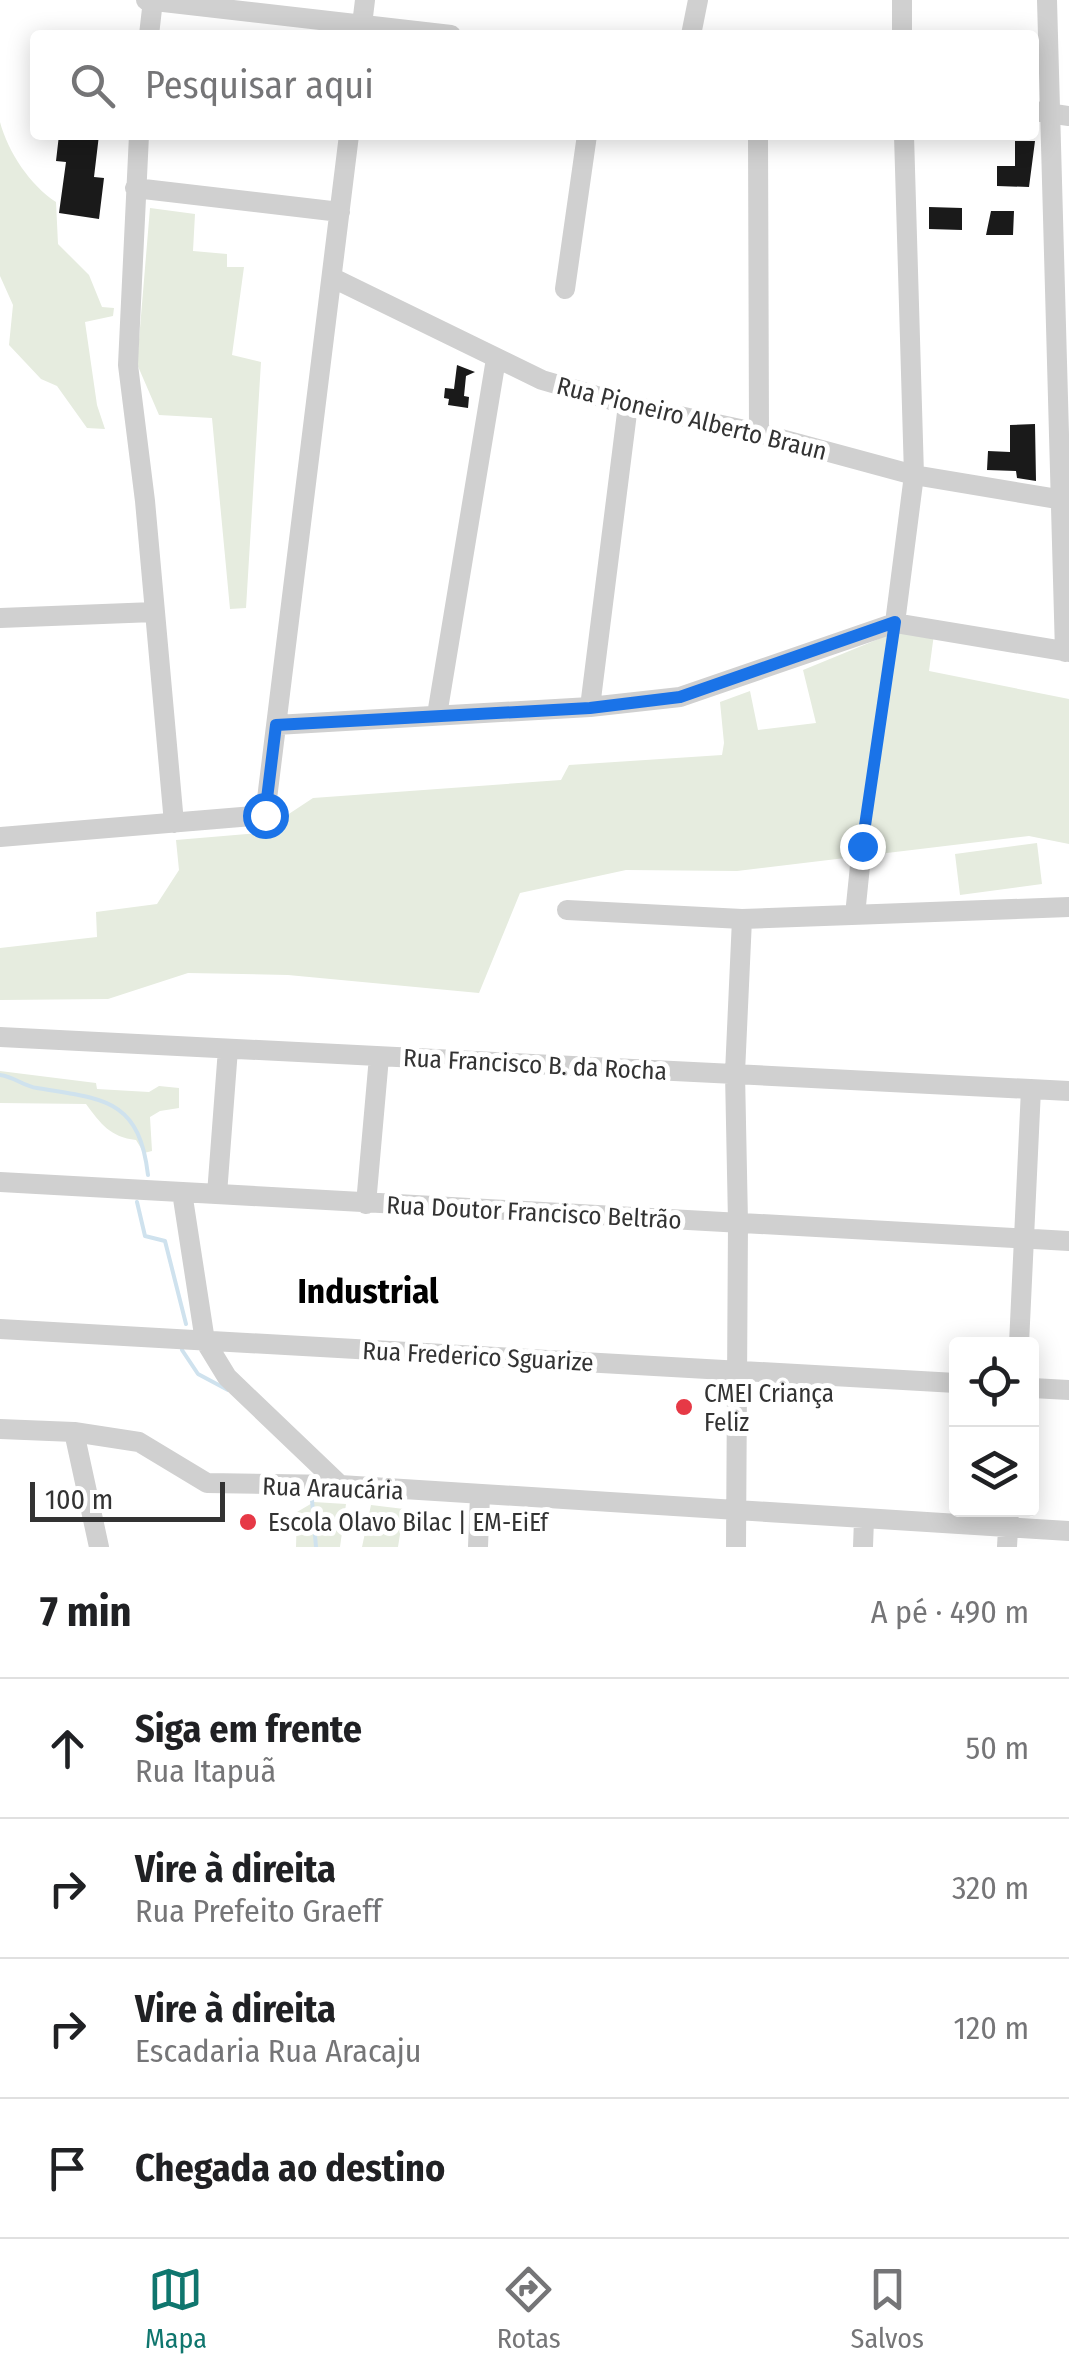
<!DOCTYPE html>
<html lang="pt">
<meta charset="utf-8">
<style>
:root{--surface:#fff;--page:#f2f2f2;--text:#202124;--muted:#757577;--line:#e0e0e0;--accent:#0f766e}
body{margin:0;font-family:"Fira Sans Condensed",sans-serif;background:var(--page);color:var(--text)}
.controls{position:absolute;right:30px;bottom:30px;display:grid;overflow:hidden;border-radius:10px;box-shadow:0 5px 25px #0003}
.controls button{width:90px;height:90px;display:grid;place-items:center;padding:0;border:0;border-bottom:2px solid var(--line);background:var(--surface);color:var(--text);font:50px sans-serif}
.scale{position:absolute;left:30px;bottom:25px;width:195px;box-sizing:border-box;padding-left:10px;border:5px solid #333;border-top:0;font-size:28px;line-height:35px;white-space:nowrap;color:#333;-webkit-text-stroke:8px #fff;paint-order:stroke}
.stop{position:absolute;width:30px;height:30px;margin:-22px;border:8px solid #1a73e8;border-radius:50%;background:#fff}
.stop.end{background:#1a73e8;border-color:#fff;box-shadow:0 2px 10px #0008}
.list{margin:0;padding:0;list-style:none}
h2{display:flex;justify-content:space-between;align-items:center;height:130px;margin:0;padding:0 40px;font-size:42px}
h2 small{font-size:32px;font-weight:400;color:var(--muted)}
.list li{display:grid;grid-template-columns:65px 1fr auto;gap:30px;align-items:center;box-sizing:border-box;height:140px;padding:0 40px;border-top:2px solid var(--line)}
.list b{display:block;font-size:38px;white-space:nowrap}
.list p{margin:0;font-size:32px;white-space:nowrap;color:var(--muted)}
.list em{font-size:32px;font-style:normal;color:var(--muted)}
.icon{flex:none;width:55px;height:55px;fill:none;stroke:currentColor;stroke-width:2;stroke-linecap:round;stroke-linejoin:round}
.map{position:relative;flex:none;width:1069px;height:1547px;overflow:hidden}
.search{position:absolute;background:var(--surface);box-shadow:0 5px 25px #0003;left:30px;right:30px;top:30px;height:110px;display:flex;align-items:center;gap:25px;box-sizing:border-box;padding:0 35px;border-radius:10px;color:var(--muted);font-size:38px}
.sheet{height:690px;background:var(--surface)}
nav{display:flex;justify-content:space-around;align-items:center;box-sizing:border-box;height:140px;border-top:2px solid var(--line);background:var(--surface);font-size:28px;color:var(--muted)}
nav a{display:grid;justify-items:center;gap:5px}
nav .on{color:var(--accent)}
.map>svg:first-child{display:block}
.green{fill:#e6ecdf}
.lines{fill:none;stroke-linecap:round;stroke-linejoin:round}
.stream{stroke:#cfe2ee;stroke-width:4}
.building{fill:#1a1a1a}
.path{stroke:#cdcdcd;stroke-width:2.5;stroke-dasharray:5 5;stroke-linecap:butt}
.minor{stroke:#d0d0d0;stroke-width:20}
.route{stroke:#1a73e8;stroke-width:12}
.poi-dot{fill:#e63946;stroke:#fff;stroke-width:4}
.labels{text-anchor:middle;stroke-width:10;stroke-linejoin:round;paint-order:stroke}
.street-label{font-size:25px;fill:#333;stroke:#fff}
.poi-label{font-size:25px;fill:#333;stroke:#fff;text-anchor:start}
.district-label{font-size:35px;font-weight:bold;fill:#000;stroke:#fff}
</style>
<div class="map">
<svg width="1069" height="1547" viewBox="0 0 1069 1547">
<rect width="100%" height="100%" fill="#fff"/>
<path class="green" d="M0 122C8 152 30 185 56 202L58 244 89 275 102 307 114 308 113 316 85 322 97 405 105 429 87 428 57 386 41 379 9 345 13 305 0 276Z
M150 208 195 214 193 251 227 254V267H244L232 355 261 362 246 608 230 609 212 418 159 415 137 364Z
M903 629 934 634 929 671 1069 699V844L1029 836 737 871 626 870 520 893 479 993 288 975 188 973 108 999 0 1000V948L97 937 96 912 157 904 179 870 176 840 260 833 313 798 561 780 569 765 722 755 724 743 720 702 750 691 758 730 816 723 803 670Z
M1037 843 1042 884 960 895 955 854Z
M0 1071 96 1083 97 1089 149 1092 159 1086 179 1088V1108L160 1111 150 1117 152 1151 144 1153 136 1140C110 1137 101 1124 86 1104L0 1103Z
M314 1502 346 1504 340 1547H296L297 1512Z
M371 1505 404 1509 398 1547H362Z"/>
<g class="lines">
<path class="stream" d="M0 1075C15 1077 23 1086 37 1088 103 1099 139 1098 148 1175
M137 1202 145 1236 165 1241 186 1324
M182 1350 198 1374 228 1390
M312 1500 316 1547"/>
</g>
<path class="building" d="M59 135H99L94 177 104 178 99 219 59 213 66 162 56 161Z
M1015 141H1035L1029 187 997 186V166H1015Z
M929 207 962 208V230L929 229Z
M991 211H1014L1013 235H986Z
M457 365 475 372 466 376 464 396 469 397 468 408 448 405 449 399 444 398 445 388 454 389Z
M1035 424 1036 481 1017 478 1016 471 987 470 988 451 1010 452V425Z"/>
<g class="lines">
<path class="path" d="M865 829 892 644"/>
<path class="minor" d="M146 0 451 35
M902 0V35
M1047 0 1065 652
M361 33 365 0
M149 35 153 0
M691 35 698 0
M1034 111 1069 116
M139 135 128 365 145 501 174 823
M758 135 759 433
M135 188 340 212
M333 278 542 380 628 405 759 433 914 475 1069 501
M565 289 587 135
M0 618 154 612
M895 623 914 475 904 135
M590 707 628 405
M437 715 496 359
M276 725 590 707 680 697 895 623 1069 652
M0 837 265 815 349 135
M567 910 742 919 1069 907
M855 915 862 846
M0 1037 1069 1091
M0 1182 1069 1241
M182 1192 205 1341 227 1377 340 1485
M217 1194 228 1049
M366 1204 379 1057
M0 1329 956 1383
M1019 1344 1031 1089
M1032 1388 1069 1390
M0 1429 74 1432 139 1442 207 1483 340 1485 1069 1531
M74 1432 99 1547
M478 1547 480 1495
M736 1547 738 1222 735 1073 742 919
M863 1547 864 1519
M1007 1547 1009 1510"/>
</g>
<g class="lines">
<path class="route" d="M265 815 276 725 590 708 680 697 895 622 862 846"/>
</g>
<g class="poi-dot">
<circle cx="684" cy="1407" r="10"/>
<circle cx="248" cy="1522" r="10"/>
</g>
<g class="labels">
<g class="street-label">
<text transform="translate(692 418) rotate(14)" y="9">Rua Pioneiro Alberto Braun</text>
<text transform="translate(535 1064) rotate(3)" y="9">Rua Francisco B. da Rocha</text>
<text transform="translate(534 1212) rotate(3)" y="9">Rua Doutor Francisco Beltrão</text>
<text transform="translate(478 1356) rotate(3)" y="9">Rua Frederico Sguarize</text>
<text transform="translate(333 1488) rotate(2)" y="9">Rua Araucária</text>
</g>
<g class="poi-label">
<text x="704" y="1402">CMEI Criança<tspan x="704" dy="29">Feliz</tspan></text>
<text x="268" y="1531">Escola Olavo Bilac | EM-EiEf</text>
</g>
<g class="district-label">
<text x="368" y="1303">Industrial</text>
</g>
</g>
</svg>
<div class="controls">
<button><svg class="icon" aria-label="locate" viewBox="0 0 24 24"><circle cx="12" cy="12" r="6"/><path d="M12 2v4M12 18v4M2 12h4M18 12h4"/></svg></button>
<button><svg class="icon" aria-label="layers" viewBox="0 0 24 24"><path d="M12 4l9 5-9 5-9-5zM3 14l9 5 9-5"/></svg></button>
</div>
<div class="scale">100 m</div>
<div class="stop" style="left:265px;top:815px"></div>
<div class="stop end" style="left:862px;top:846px"></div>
<div class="search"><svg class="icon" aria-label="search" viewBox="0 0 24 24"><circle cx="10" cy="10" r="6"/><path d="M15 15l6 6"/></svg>Pesquisar aqui</div>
</div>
<section class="sheet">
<h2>7 min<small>A pé · 490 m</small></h2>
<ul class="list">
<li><svg class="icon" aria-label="ahead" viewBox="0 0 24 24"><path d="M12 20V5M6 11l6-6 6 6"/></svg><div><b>Siga em frente</b><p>Rua Itapuã</p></div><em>50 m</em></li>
<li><svg class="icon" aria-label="right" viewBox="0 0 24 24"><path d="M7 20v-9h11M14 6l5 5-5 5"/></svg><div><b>Vire à direita</b><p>Rua Prefeito Graeff</p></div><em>320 m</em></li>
<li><svg class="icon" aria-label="right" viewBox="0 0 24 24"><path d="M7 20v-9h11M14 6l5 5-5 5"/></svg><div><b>Vire à direita</b><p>Escadaria Rua Aracaju</p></div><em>120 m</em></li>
<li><svg class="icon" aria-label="arrive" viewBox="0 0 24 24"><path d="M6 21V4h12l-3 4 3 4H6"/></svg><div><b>Chegada ao destino</b></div></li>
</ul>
</section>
<nav>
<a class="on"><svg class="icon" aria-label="map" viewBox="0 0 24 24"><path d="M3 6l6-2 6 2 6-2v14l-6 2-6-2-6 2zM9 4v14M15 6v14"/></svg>Mapa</a>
<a><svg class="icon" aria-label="directions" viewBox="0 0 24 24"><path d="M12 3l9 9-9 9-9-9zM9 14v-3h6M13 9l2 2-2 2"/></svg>Rotas</a>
<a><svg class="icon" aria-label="saved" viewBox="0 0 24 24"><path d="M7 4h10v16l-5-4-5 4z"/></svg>Salvos</a>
</nav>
